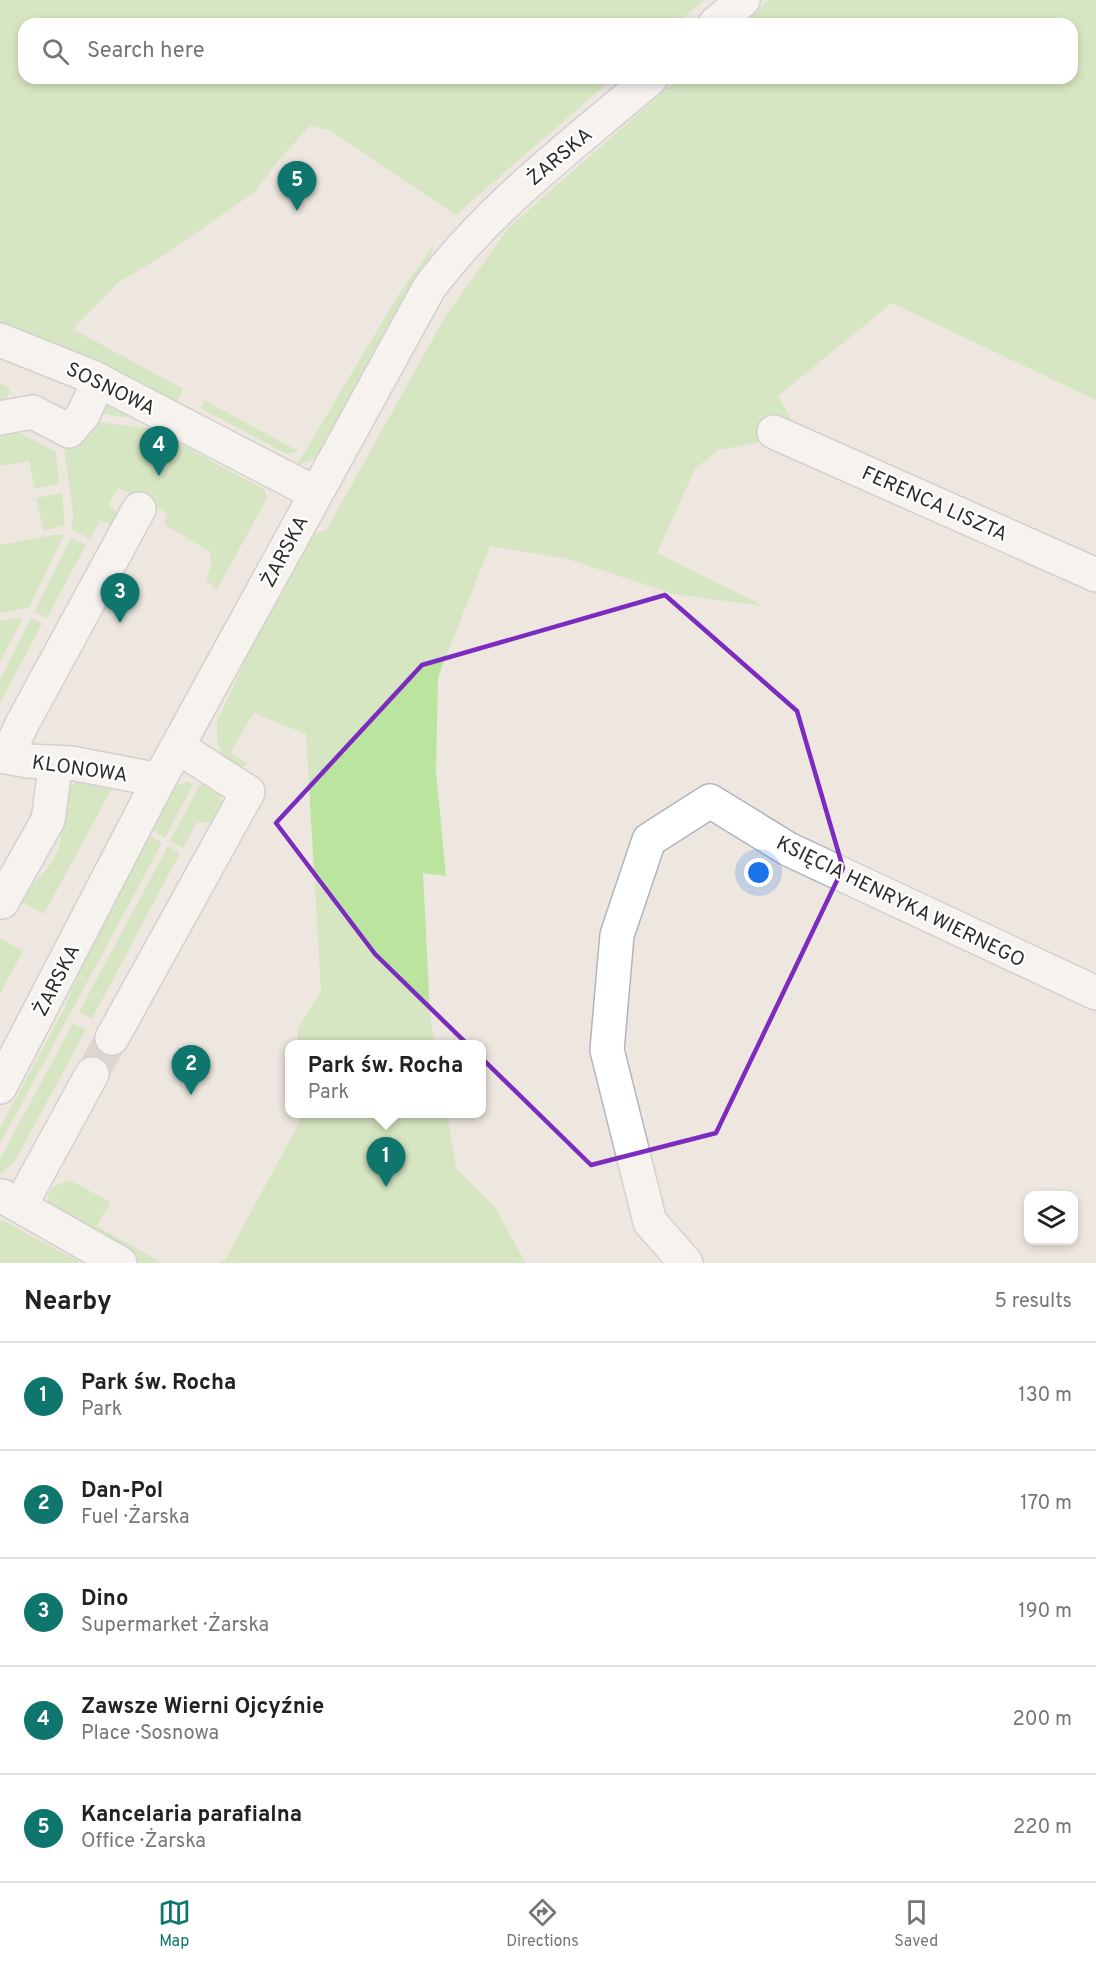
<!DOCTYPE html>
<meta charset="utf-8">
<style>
:root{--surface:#fff;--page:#f2f2f2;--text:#222;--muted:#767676;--line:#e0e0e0;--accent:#0f766e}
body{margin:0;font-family:Overpass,sans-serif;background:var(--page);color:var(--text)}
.controls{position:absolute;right:18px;bottom:18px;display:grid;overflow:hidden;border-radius:12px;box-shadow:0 3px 9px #0003}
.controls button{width:54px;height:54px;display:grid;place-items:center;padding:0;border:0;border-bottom:2px solid var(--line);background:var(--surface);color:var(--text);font:30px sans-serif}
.you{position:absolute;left:759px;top:873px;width:21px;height:21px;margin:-15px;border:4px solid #fff;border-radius:50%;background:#1a73e8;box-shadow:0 0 0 9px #1a73e833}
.badge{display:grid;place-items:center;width:39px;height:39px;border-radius:50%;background:var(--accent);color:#fff;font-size:20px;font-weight:700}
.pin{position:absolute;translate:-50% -50px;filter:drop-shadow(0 2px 3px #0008)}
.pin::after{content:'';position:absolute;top:32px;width:21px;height:18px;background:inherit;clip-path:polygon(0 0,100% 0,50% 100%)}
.popup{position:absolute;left:285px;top:1040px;width:201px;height:78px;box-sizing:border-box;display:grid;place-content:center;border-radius:12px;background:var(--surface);filter:drop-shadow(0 2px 4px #0005);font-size:20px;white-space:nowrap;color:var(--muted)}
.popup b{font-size:22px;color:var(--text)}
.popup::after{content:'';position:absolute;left:50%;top:100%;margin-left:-12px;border:12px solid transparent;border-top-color:var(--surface)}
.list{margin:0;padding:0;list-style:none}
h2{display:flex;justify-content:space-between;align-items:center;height:78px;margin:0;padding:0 24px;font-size:26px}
h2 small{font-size:20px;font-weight:400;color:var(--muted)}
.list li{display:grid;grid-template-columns:39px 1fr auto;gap:18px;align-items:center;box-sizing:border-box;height:108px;padding:0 24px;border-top:2px solid var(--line)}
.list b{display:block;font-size:22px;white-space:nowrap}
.list p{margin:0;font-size:20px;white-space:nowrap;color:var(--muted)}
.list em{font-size:20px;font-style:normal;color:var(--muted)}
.icon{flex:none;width:33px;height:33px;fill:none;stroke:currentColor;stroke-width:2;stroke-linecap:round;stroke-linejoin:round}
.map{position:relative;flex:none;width:1096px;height:1263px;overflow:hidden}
.search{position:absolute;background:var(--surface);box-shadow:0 3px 9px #0003;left:18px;right:18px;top:18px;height:66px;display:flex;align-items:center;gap:15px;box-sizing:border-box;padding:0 21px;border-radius:18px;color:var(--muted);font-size:22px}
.sheet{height:618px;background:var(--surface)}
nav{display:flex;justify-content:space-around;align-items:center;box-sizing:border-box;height:84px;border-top:2px solid var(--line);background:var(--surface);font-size:16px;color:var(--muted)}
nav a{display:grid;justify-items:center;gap:3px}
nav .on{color:var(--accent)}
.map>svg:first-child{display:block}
.green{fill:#bbe49e}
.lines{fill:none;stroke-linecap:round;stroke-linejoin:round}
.minor-tunnel{stroke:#c7c2bc;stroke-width:33;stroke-dasharray:33 16;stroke-linecap:butt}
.minor-casing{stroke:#b0b4bd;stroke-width:36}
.minor{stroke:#fff;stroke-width:33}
.marked{fill:none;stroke:#7b2cbf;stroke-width:4.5;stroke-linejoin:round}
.labels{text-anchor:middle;stroke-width:4.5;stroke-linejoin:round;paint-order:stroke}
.street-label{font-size:20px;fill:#2d2d2d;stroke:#fff}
</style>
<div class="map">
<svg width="1096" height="1263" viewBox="0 0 1096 1263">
<rect width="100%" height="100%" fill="#eee7e0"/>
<path class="green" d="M0 0H704L676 24H24V78H613L456 215 329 130 310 126 282 156 255 192 164 255 119 282 73 329 183 389 175 407 0 329Z
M768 0H1096V400L892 303 778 396 793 422 757 443 718 450 695 469 657 553 764 606 673 594 564 558 490 546 438 677 436 772 446 876 423 873 430 1015 435 1044H297L298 1028 321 991 306 734 254 713 230 753 248 764 240 767 222 757 217 741V721L288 569 306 537 327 529 445 317 509 227 679 78H1072V24H741Z
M434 245 426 269 323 448 314 459 296 466 399 294Z
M0 383 10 389 3 411 0 412Z
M107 397 150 420 92 413Z
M204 400 298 451 287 454 200 408Z
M88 421 149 428 164 436 152 459 162 463 172 440 264 489 267 498 217 590 206 580 211 564 210 552 164 524 167 513 118 488 109 504 116 512 115 528 100 520 90 539 72 530 73 512 64 450Z
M0 424H3L56 452 59 484 35 489 29 461 0 466Z
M62 493 65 525 43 531 36 498Z
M53 535H64L29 608 0 613V545Z
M71 538 86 545 47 618 34 612Z
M23 617 0 662V621Z
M31 618 42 624 0 703V680Z
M76 781 115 783 44 914 17 900C31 885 51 869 58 850 68 823 53 803 76 781Z
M187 782 194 783 165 838 146 827 171 788Z
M200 784 219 793 224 806 217 821 196 823 183 848 170 841Z
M144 833 162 843 0 1144V1128L63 1011 119 880Z
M168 846 180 853 92 1019 79 1012Z
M0 938 23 951 0 994Z
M73 1023 86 1030 15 1161 0 1174V1159Z
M304 1114H447L456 1168 494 1206 526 1263H217L225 1260Z
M71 1181 111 1202 97 1226 162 1263H134L47 1205C47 1188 55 1183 71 1181Z
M0 1219 82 1263H0Z"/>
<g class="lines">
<path class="minor-tunnel" d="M92 1074 112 1038"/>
<g class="minor-casing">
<path id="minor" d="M715 24 743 0
M0 340 90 376 315 493
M0 418 33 412 69 431 83 415 99 380
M774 432 1096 575
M0 756 28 761 71 763 159 780
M7 757 22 724 139 509
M0 901 2 902 48 820 56 762
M112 1038 248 792 178 747
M0 1087 159 780 429 288C490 206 574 144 651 78
M2 1196 120 1263
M20 1206 92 1074
M686 1263 650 1222 607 1050 617 935 649 840 710 801 788 849 1096 993"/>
</g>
<use href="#minor" class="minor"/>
</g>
<path d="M0 0H1096V1263H0ZM665 595 797 711 843 868 716 1133 591 1165 375 954 276 823 422 665Z" fill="#eee7e0" fill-opacity=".55" fill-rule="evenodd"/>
<path class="marked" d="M665 595 797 711 843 868 716 1133 591 1165 375 954 276 823 422 665Z"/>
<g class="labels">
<g class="street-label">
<text transform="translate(559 156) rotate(-40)" y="7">ŻARSKA</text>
<text transform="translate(111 388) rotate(26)" y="7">SOSNOWA</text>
<text transform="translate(935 503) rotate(24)" y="7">FERENCA LISZTA</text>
<text transform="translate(284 551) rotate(-62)" y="7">ŻARSKA</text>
<text transform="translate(80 768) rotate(8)" y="7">KLONOWA</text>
<text transform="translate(901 901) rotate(26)" y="7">KSIĘCIA HENRYKA WIERNEGO</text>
<text transform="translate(56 980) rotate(-63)" y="7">ŻARSKA</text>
</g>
</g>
</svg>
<div class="controls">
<button><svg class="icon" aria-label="layers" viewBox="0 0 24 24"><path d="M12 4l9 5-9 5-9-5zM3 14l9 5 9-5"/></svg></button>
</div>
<div class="you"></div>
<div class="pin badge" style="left:386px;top:1187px">1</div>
<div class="popup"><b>Park św. Rocha</b>Park</div>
<div class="pin badge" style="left:191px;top:1095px">2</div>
<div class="pin badge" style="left:120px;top:623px">3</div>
<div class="pin badge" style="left:159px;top:476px">4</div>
<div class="pin badge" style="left:297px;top:211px">5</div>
<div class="search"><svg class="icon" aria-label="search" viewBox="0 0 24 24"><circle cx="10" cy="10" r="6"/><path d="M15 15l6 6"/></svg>Search here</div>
</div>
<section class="sheet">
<h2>Nearby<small>5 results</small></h2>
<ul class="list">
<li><span class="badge">1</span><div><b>Park św. Rocha</b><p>Park</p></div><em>130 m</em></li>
<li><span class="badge">2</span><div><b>Dan-Pol</b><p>Fuel · Żarska</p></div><em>170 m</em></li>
<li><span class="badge">3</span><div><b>Dino</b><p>Supermarket · Żarska</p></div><em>190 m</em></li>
<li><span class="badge">4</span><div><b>Zawsze Wierni Ojcyźnie</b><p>Place · Sosnowa</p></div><em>200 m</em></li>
<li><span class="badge">5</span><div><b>Kancelaria parafialna</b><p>Office · Żarska</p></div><em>220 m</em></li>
</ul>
</section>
<nav>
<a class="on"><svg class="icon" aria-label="map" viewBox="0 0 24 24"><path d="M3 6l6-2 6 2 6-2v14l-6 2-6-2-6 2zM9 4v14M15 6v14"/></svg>Map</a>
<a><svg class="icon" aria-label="directions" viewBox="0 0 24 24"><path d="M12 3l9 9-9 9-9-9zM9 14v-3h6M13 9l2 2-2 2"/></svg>Directions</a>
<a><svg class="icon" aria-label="saved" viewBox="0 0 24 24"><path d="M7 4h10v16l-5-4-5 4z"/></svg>Saved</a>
</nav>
